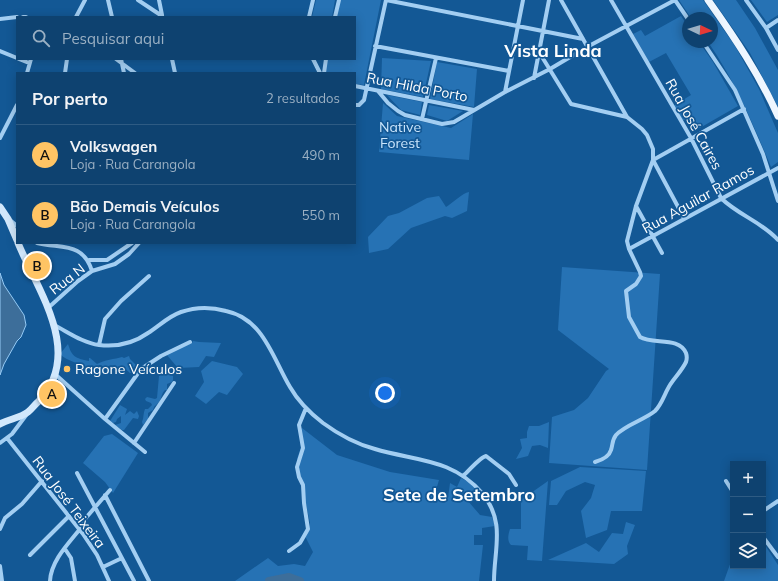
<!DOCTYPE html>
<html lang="pt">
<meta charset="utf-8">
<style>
:root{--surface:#0e4270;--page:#1c4d78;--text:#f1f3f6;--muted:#9bb0c3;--line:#2e5b83;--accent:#ffc464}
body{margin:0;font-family:Mulish,sans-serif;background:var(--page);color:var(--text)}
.controls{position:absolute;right:12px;bottom:12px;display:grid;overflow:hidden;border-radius:0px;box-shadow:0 2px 10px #0003}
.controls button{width:36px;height:36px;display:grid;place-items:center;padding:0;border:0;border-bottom:1px solid var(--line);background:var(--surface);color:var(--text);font:20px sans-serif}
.compass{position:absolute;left:682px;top:12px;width:36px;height:36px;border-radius:50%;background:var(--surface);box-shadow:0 2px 10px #0003;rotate:94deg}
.you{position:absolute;left:385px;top:393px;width:14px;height:14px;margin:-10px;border:3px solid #fff;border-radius:50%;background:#1a73e8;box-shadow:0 0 0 6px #1a73e833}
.badge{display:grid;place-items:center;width:26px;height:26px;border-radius:50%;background:var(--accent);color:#111;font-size:13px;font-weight:700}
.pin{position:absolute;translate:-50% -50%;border:2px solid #fff;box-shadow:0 1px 4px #0006}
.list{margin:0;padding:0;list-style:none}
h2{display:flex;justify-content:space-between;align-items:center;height:52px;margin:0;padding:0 16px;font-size:17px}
h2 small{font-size:13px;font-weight:400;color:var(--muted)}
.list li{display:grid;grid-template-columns:26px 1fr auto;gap:12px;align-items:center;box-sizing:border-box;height:60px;padding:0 16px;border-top:1px solid var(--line)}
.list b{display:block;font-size:15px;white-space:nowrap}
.list p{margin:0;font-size:13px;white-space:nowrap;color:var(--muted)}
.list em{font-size:13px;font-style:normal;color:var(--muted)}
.icon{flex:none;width:22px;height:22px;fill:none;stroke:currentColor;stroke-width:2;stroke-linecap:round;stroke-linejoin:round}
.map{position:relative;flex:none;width:778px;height:581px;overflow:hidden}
.search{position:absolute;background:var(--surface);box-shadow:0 2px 10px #0003;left:16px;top:16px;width:340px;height:44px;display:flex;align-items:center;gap:10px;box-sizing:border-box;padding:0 14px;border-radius:0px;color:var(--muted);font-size:15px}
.panel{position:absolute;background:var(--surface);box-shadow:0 2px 10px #0003;left:16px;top:72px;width:340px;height:172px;border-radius:0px}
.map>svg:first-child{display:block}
.green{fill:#2672b4}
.water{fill:#3d6e9a;stroke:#95caf5}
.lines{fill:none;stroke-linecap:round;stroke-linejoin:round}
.river{stroke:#3d6e9a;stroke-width:8}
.street{stroke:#a3cef2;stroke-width:4}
.secondary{stroke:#d2e8fc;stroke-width:7}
.primary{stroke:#eef6ff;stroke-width:7}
.poi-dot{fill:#ffc464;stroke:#135895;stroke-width:1.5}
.labels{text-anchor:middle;stroke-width:3.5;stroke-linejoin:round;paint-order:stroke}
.street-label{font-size:14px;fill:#fff;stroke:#135895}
.park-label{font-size:14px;fill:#cbe6fd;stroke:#135895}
.poi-label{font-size:14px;fill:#fff;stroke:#135895;text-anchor:start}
.district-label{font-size:18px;font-weight:bold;fill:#fff;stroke:#135895}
</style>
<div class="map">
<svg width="778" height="581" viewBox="0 0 778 581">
<rect width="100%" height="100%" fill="#135895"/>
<path class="green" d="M316 0H335L332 17H312Z
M340 0H381L364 85 355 84V73H324L327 59H355V17H336Z
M679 0H703L735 46 759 89 778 133V162L771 167C753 124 735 81 708 42H712V18H691Z
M713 0H736L755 28 778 70V107L750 53Z
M751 0H778V15L767 22Z
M681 16 688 26V42H699L713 62 738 106 698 129 691 116 682 121 673 106 691 95 666 53 649 62 633 34 641 30 645 36Z
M382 58 431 61 423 97 381 89Z
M437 62 477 69 474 107 430 99Z
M387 95 422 102 420 115 401 110Z
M383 103 397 116 451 128 473 114 469 160 379 152Z
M429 105 463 111 447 121 427 115Z
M469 192 467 211 452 218 445 216 411 228 388 249 369 253 368 237 388 216 399 213 427 198 439 196 446 207C453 203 462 193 469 192Z
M562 267 660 274 647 470 549 463 552 417 574 410 588 398 606 371 609 369 558 330Z
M193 341 199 342 221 343 214 357 206 356 199 367 178 368 166 354 192 343Z
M68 344C72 357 75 358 89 361V358H90L97 364C104 360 115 359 122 357L124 358 129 356 130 359 139 368V370L131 369V373H130L122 366 119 369 115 365 105 367 100 365 94 368 89 367 86 368C78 362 68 362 60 354Z
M212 361 237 367 243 374 227 395 219 392 206 404 195 396 204 382 201 371Z
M166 371 173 376V380L172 382 167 384V390H165C161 394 162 398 159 402 156 406 154 405 153 410L148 413V419L143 425 142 422C144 418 143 413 145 409H148L152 405 151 403 146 401 145 399 147 397 155 399 157 398 159 376Z
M120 405 127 409 125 415 130 411 134 414 137 411 139 416 138 419 133 418 124 430H122L115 425 121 423V416L117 419 116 422 113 423 110 421Z
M549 422 548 448 540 445 532 446 528 456 516 459 522 448 520 439 527 438V432L529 426H539Z
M302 428 337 455 390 472 439 480 436 490 448 498 450 483 457 487 461 478 471 483 478 491 468 501 480 515 492 517 495 526 482 528V535H474V545H483L479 581H235L268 558 278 566 294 564 305 566 313 552 305 536 309 530 310 523 299 471 297 459 301 447 299 431Z
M112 434 138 453 113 493 105 482 83 463 104 436Z
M580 467 646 471 642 511H611L607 530 586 538 581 511 591 498 595 485 585 482 566 491 557 505H549L551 481Z
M548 481 542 561 527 560 528 546 511 545C507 541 508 535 510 529H521V500Z
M626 522 635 525 627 546 628 554 614 564 548 560 586 543 599 552 612 533 623 534Z
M763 542 778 565V581H724L733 556V566H763Z"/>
<path class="water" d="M0 273 4 285 24 315 26 325 21 337 17 341 4 364 0 375Z"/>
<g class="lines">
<path class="river" d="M269 581 289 577 300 581"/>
<path class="street" d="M108 0 112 17
M138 0 162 16
M159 0 162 15
M386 0 583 39
M561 0 627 117 642 129 647 135 653 149V160L684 218
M611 0 691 138 721 198C738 215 762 222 778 240
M675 0 688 19
M746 0 766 28 778 50
M23 17H26
M76 17 85 0
M309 17 313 0
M335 17 339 0
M0 19 17 17
M766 28 778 20
M703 42 735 90 763 154 778 201
M375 46 509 71
M0 51 17 58
M539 52 571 104 627 117
M19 59 29 63
M116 59 135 73
M121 59 124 73
M172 59 175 73
M313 59 320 73
M27 73 31 59
M65 73 67 59
M324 73 326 59
M534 78 549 0
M355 86 474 110
M378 91 388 103 398 111 405 115 442 124 454 122 505 92 550 69 587 47 675 0
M505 92 523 0
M355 105H359L364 100 386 0
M422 119 436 58
M0 138 17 105
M636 206 662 253
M10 220 17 226
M37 243C62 249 83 242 92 271
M629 249 778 168
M89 260H107L132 243
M48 308 78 281 92 271 115 264 129 254 139 243
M54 325C68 332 83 343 99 345 116 347 134 343 148 333 159 326 169 316 181 312 195 307 212 307 226 311 264 319 273 359 290 387 298 401 310 413 323 423 338 434 356 444 375 449 415 461 452 458 482 493 506 522 494 549 494 581
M99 345 105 319 121 301 149 276
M56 375 105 419 145 452
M105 419 141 369 161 356 190 342
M7 438 83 534 97 555 109 581
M0 443 12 434 27 414
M134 443 174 383
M595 462C602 460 609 457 611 450 613 444 612 440 616 435 625 425 644 420 655 411 663 403 665 391 672 382 677 375 682 370 686 362 687 359 687 356 686 353 679 336 653 345 640 337L629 317 626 291 636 284 641 276 640 272 629 249 627 241 636 206 653 160 744 109
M77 473 134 581
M463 476C469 471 480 457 486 456L509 474 516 485
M726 481 733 492
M105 495 149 581
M763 511 778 501
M78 527 110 490
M0 529 5 518 22 504 42 481
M763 537 778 557
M65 549 71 558 75 581
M289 551 300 543 308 529 304 503 303 485 299 477 297 467 303 448 299 425 306 408
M30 555 69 516
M0 566 2 581
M103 567 122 558
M50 581C51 561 68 544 80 529"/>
<path class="secondary" d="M0 207 8 219 17 240
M0 424C9 419 20 418 28 412 32 409 35 404 39 401 84 353 38 291 18 243"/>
<path class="primary" d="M708 0C735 38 759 74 778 116"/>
</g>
<circle class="poi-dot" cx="67" cy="369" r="4"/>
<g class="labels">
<g class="street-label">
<text transform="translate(417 87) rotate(11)" y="5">Rua Hilda Porto</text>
<text transform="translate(694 124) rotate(61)" y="5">Rua José Caires</text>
<text transform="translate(698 199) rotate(-29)" y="5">Rua Aguilar Ramos</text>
<text transform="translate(67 279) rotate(-38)" y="5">Rua N</text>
<text transform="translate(69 502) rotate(53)" y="5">Rua José Teixeira</text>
</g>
<g class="park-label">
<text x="400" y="132">Native<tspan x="400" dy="16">Forest</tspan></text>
</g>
<g class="poi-label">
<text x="75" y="374">Ragone Veículos</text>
</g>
<g class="district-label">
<text x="553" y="57">Vista Linda</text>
<text x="459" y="501">Sete de Setembro</text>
</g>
</g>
</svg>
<div class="controls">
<button>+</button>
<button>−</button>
<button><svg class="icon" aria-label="layers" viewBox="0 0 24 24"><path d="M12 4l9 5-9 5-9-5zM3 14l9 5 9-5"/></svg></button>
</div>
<svg class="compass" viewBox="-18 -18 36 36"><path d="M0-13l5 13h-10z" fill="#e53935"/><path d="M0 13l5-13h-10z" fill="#9bb0c3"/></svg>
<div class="you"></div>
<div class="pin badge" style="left:52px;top:394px">A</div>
<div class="pin badge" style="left:37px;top:266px">B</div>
<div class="search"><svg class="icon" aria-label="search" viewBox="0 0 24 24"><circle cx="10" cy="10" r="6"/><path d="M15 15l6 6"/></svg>Pesquisar aqui</div>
<section class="panel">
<h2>Por perto<small>2 resultados</small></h2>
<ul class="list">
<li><span class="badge">A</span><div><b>Volkswagen</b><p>Loja · Rua Carangola</p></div><em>490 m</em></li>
<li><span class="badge">B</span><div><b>Bão Demais Veículos</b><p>Loja · Rua Carangola</p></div><em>550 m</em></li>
</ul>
</section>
</div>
